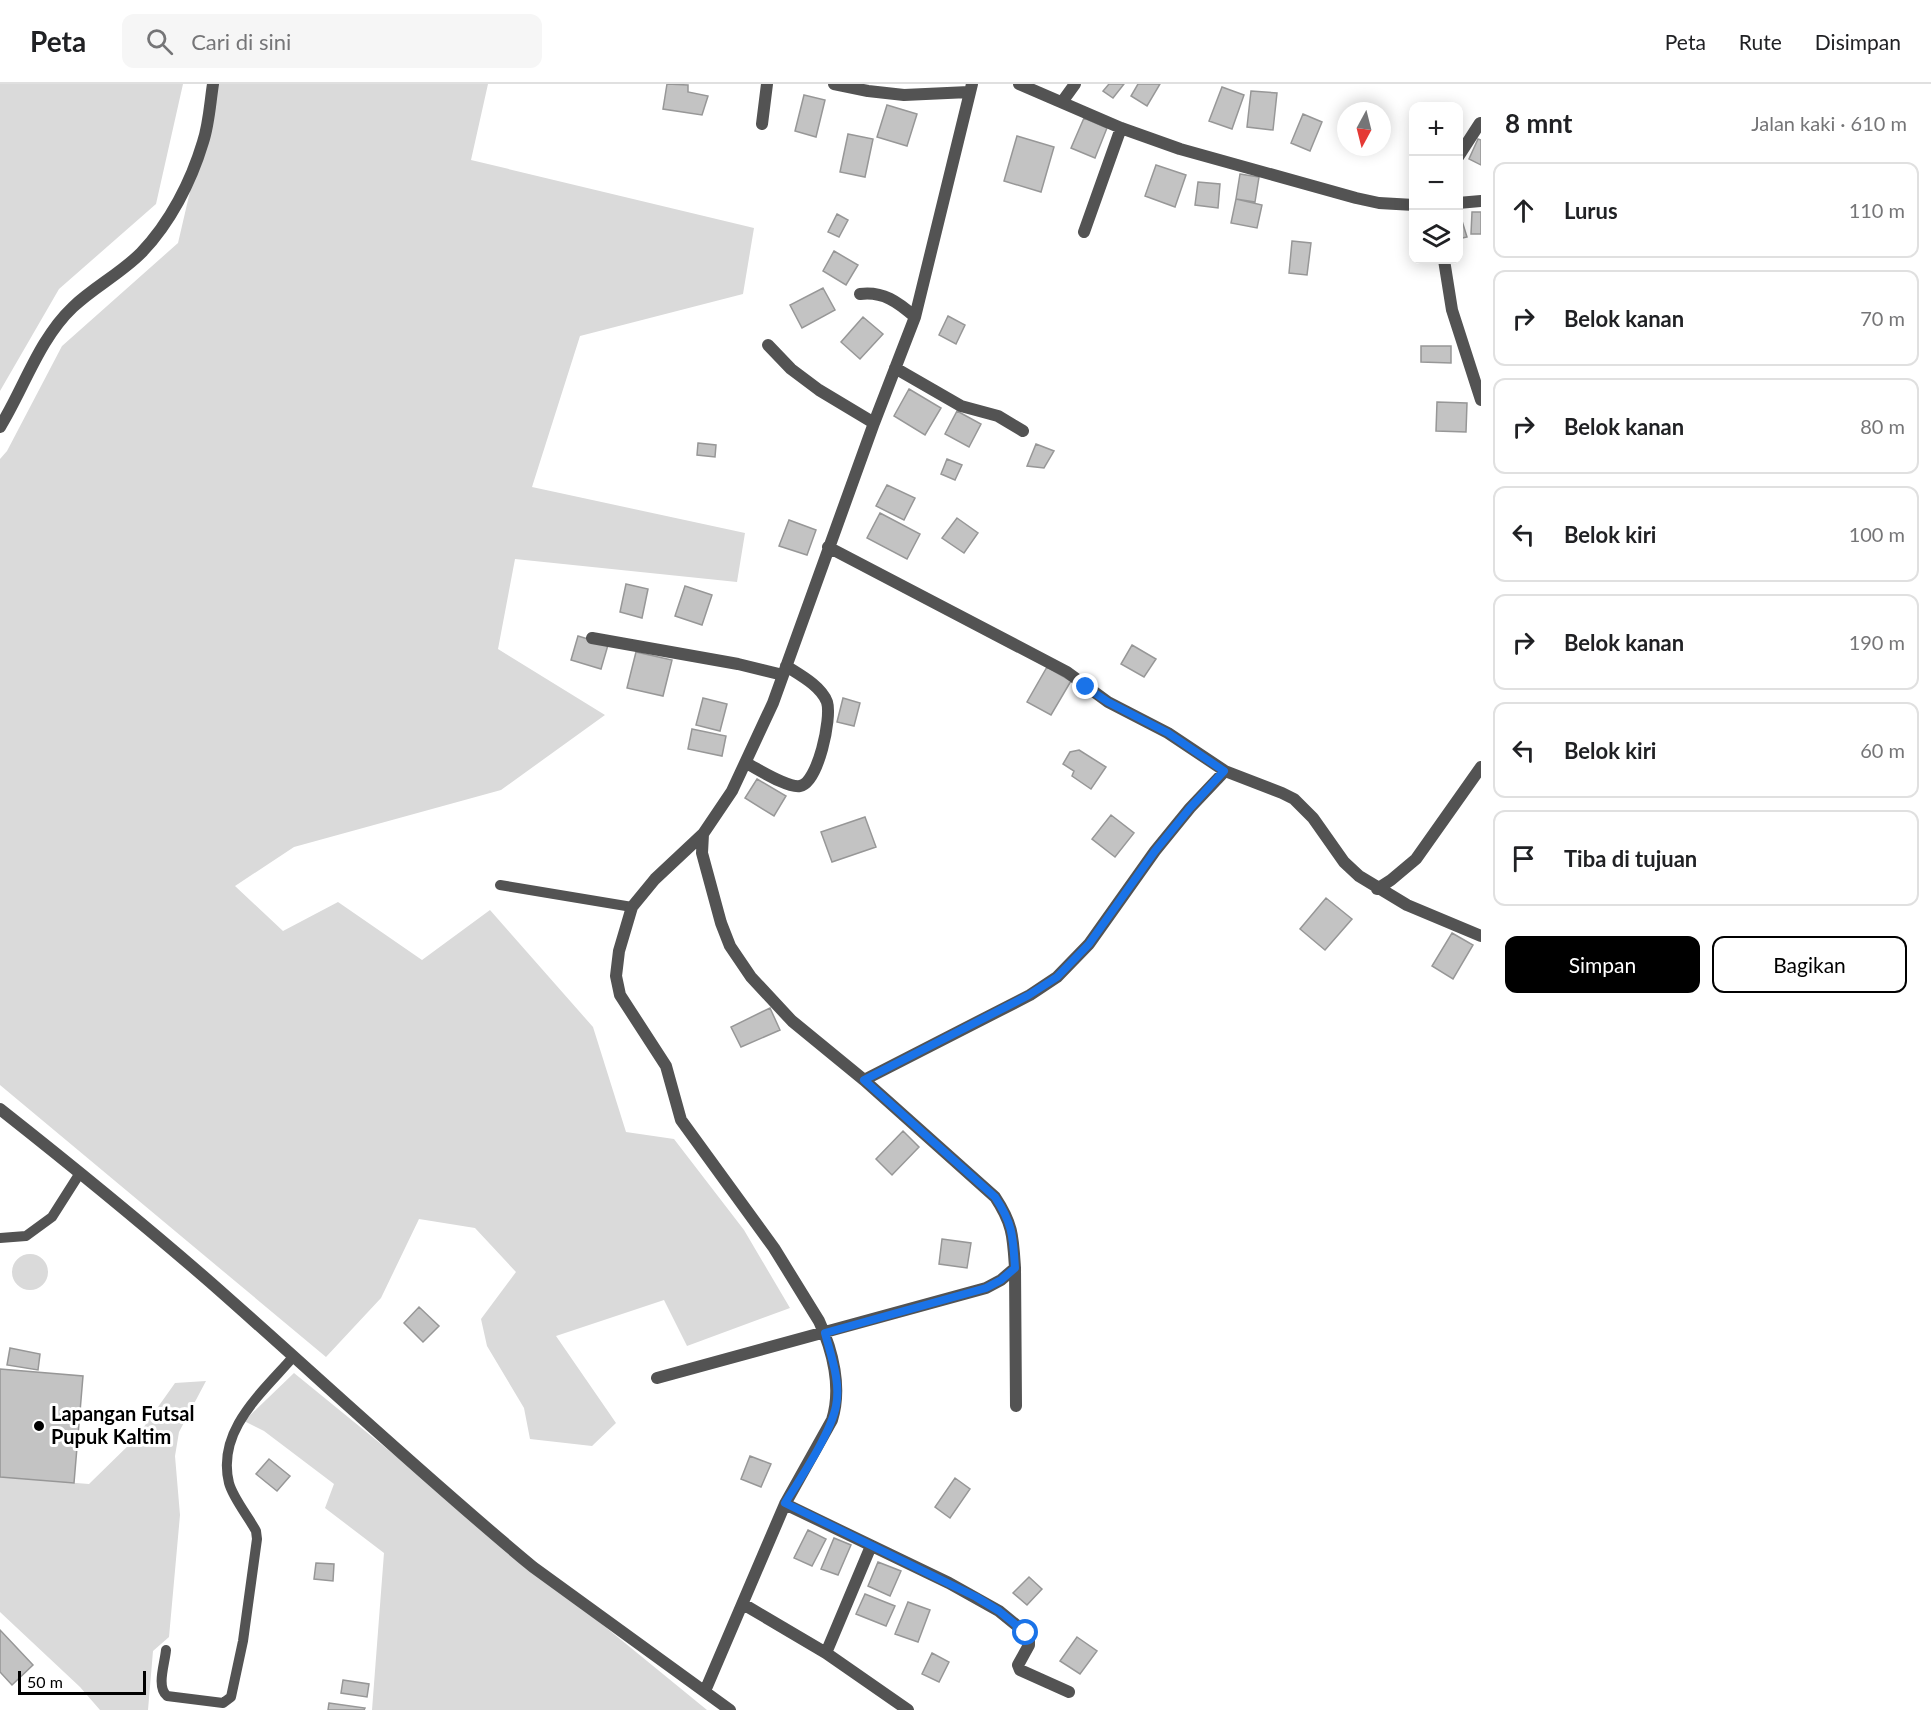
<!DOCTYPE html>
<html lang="id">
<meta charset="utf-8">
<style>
:root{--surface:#fff;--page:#f6f6f6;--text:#202124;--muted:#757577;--line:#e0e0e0;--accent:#000}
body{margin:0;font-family:Lato,sans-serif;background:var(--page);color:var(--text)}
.controls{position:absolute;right:18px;top:18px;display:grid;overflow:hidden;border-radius:12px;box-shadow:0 3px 15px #0003}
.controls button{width:54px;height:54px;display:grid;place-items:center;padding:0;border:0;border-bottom:2px solid var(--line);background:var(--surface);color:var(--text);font:30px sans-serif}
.compass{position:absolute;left:1337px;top:18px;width:54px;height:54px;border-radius:50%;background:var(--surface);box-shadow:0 3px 15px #0003;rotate:187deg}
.scale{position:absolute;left:18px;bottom:15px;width:128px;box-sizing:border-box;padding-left:6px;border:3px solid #000;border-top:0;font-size:16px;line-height:21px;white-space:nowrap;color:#000;-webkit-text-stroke:4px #fff;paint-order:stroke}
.stop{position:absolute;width:18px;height:18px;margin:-14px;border:4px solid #1a73e8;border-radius:50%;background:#fff}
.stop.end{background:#1a73e8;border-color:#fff;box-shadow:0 2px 6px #0008}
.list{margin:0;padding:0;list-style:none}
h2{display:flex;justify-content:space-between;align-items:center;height:78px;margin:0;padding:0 24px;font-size:26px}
h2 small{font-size:20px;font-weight:400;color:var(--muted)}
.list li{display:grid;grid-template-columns:39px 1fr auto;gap:18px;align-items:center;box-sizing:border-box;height:96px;margin:0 12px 12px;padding:0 12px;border:2px solid var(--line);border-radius:12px}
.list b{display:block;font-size:22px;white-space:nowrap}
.list em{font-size:20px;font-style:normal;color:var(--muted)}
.actions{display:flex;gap:12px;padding:18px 24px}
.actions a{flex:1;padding:14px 0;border:2px solid var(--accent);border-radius:12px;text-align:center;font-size:21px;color:var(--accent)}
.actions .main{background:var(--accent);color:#fff}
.icon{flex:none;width:33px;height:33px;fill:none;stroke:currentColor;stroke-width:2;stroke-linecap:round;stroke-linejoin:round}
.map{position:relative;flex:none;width:1481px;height:1626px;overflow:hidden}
header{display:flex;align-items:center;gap:36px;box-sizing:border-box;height:84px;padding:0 30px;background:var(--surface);border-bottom:2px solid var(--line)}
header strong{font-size:28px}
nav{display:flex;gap:33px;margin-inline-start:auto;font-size:21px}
.search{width:420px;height:54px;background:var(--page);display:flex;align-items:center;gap:15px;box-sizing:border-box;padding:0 21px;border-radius:12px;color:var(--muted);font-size:22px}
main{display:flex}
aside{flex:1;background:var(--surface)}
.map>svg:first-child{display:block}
.green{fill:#dadada}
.building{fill:#c3c3c3;stroke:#979797;stroke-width:1.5}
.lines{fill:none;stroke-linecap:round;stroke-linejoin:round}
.lane{stroke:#535353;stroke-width:10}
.street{stroke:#535353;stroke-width:12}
.route{stroke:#1a73e8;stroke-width:8}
.poi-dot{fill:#000;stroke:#fff;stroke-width:2}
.labels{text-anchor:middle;stroke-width:6;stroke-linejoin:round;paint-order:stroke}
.poi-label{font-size:20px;font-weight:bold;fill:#000;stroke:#fff;text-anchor:start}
</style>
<header>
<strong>Peta</strong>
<div class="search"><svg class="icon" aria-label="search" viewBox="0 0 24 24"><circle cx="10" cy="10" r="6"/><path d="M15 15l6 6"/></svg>Cari di sini</div>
<nav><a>Peta</a><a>Rute</a><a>Disimpan</a></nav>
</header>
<main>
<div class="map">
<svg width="1481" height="1626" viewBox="0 0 1481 1626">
<rect width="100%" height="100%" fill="#fff"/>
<path class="green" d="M0 0H183L156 120 59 205 0 307Z
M215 0H488L471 76 754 144 743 210 580 252 532 403 745 449 737 498 515 475 498 565 605 631 501 706 294 763 235 802 283 847 338 818 422 876 490 826 593 943 626 1048 674 1055 744 1146 790 1224 687 1262 664 1216 556 1252 616 1339 592 1362 530 1355 524 1324 487 1262 481 1235 516 1188 475 1144 419 1135 381 1214 326 1273 0 1001V375L7 367 62 262 178 159Z
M12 1188a18 18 0 1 1 36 0a18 18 0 1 1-36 0Z
M294 1289 707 1626H372L384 1469 325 1424 334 1400 264 1347 244 1337Z
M206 1297 179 1348 175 1372 180 1431 169 1553 153 1567 148 1626H100L80 1603 0 1528V1393L89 1400 136 1354 175 1299Z"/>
<path class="building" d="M667 0 688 1V8L708 12 702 31 663 25Z
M1109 0H1124L1113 14 1103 7Z
M1138 0H1160L1147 22 1131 12Z
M1222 3 1244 11 1232 45 1209 37Z
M1251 7 1277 9 1273 46 1247 43Z
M804 11 825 16 816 53 795 47Z
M887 21 917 30 907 62 877 53Z
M1303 30 1322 38 1310 67 1291 59Z
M1084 34 1107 44 1095 74 1071 64Z
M848 50 873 55 865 93 840 88Z
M1017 52 1054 63 1041 108 1004 97Z
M1478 55 1481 56V81L1469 75Z
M1156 81 1186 91 1175 123 1145 112Z
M1240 90 1259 93 1255 118 1236 115Z
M1198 98 1220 100 1218 124 1195 121Z
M1236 115 1262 121 1257 144 1231 139Z
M1458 124 1467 153 1458 155Z
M1472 128H1481V150H1471Z
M837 130 848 136 839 153 828 148Z
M1292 157 1311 159 1307 191 1289 189Z
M834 167 858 181 846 201 823 187Z
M823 204 835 226 802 244 790 221Z
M948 232 965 241 956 260 939 251Z
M863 233 883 250 860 275 841 258Z
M1421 262H1451V279L1421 278Z
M909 305 941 324 925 351 894 332Z
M1437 318 1467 319 1466 348 1436 347Z
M957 327 981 340 969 363 945 350Z
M698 359 716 361 715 373 697 371Z
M1036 360 1054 367 1044 384 1027 382Z
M947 375 962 381 955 396 941 390Z
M887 401 915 414 904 436 876 422Z
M880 429 920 450 907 475 867 454Z
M957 434 978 449 964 469 942 454Z
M789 436 816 446 807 471 779 462Z
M626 500 648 505 642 534 620 528Z
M685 502 712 511 702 541 675 532Z
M578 552 608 561 601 585 571 576Z
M1132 561 1156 575 1144 593 1121 580Z
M636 568 672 576 663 612 627 604Z
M1047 583 1071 597 1051 631 1027 618Z
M703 614 727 620 720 647 696 641Z
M843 614 860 619 854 642 837 638Z
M692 645 726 652 722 672 688 665Z
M1079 666 1106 683 1091 705 1072 692 1074 687 1063 680 1070 668Z
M757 695 786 712 774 732 745 714Z
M1111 731 1134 749 1115 773 1092 755Z
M865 733 876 763 832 778 821 748Z
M1326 814 1352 835 1325 866 1300 845Z
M1452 849 1473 861 1453 895 1432 882Z
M770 924 780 946 741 963 731 943Z
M903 1047 919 1063 892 1091 876 1075Z
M942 1155 971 1159 967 1184 939 1180Z
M419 1223 439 1242 423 1258 404 1239Z
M10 1264 40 1270 38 1286 7 1281Z
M0 1285 83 1292 74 1399 0 1393Z
M750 1372 771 1380 761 1403 741 1395Z
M269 1375 290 1392 277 1407 256 1390Z
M955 1394 970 1405 950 1434 935 1423Z
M808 1446 826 1455 812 1482 794 1474Z
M834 1454 851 1461 838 1491 821 1485Z
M878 1478 901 1487 890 1512 868 1502Z
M316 1479 334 1480 333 1497 314 1495Z
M1029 1493 1042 1505 1027 1521 1013 1509Z
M865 1510 895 1522 886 1542 856 1530Z
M908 1518 930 1526 918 1558 895 1550Z
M0 1546 33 1581 12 1601 0 1588Z
M1077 1553 1097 1567 1080 1590 1060 1577Z
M932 1569 949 1578 939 1598 922 1590Z
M343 1596 369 1600 367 1613 341 1609Z
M329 1619 365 1624 364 1626H328Z"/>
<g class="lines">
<path class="lane" d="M500 801 632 823
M0 1154 26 1152 52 1133 80 1089
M166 1566C165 1579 156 1603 167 1612L223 1619 231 1613 243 1557 257 1455 256 1447C248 1432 233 1414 229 1399 216 1346 263 1308 293 1273"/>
<path class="street" d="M834 0 868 7 904 11 969 8
M1019 0 1121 44 1180 65 1356 114 1379 119 1414 121
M1062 18 1075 0
M762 40 767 0
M1458 73 1480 39
M1458 119 1481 117
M1084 148 1121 44
M1444 176 1452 226 1481 316
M860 210C883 207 898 218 915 233
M768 261 791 285 819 306 874 339
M895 284 961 322 998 332 1023 347
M0 343C24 304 39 255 73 223 94 203 120 190 141 169 170 139 191 98 203 58 209 40 210 19 213 0
M828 463 1067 588 1108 618 1168 649 1225 687 1282 709 1294 715 1313 734 1344 778 1359 792 1407 821 1481 852
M592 554 738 580 783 591
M746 679C758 685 787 704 800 702 818 699 832 634 827 618 821 602 800 591 786 582
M1377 805 1391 796 1416 775 1481 683
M864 996 1030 911 1057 893 1089 860 1155 767 1190 724 1225 687
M0 1025C71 1081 141 1138 210 1198 318 1293 422 1391 533 1483L730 1626
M1015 1184 1016 1322
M657 1294 986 1204 1001 1196 1015 1184C1013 1153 1013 1140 995 1113L864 996 792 937 751 893 730 862 721 839 702 769 703 750
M785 1420 949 1499 999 1527 1026 1549 1029 1554V1561L1018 1581 1020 1586 1069 1608
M743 1520 826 1569 908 1626
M826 1569 871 1462
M705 1607 785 1420 832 1336C842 1304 833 1267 819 1237L774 1164 681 1036 666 982 620 911 616 892 619 867 632 823 655 795 703 750 732 707 773 619 874 339 915 233 972 0"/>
</g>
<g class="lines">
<path class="route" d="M1026 1549 999 1527 976 1513 785 1419C800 1395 831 1349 836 1322 841 1298 831 1272 825 1249L986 1204 1001 1196 1015 1184C1013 1153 1013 1140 995 1113L864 996 1029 911 1057 893 1089 860 1155 767 1190 724 1224 687 1168 649 1108 618 1086 603"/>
</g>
<circle class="poi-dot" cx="39" cy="1342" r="6"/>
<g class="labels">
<g class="poi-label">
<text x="51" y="1337">Lapangan Futsal<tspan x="51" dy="23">Pupuk Kaltim</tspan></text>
</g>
</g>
</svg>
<div class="controls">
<button>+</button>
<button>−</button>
<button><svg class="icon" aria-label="layers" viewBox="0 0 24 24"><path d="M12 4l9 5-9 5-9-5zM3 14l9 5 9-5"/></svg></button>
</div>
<svg class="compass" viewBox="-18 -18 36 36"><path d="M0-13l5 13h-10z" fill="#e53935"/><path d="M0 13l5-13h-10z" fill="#757577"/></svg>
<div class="scale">50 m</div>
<div class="stop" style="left:1026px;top:1549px"></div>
<div class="stop end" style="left:1086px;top:603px"></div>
</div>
<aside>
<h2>8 mnt<small>Jalan kaki · 610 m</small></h2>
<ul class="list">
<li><svg class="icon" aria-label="ahead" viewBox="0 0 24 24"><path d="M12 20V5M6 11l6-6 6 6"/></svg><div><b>Lurus</b></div><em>110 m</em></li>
<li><svg class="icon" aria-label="right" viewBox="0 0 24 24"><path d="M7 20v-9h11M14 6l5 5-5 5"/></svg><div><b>Belok kanan</b></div><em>70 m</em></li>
<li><svg class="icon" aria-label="right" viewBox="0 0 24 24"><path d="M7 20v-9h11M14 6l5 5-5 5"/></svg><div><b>Belok kanan</b></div><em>80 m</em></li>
<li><svg class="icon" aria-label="left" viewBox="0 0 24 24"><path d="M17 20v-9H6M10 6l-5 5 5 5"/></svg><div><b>Belok kiri</b></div><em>100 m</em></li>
<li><svg class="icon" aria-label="right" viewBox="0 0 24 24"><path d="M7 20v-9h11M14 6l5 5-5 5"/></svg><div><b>Belok kanan</b></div><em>190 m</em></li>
<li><svg class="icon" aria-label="left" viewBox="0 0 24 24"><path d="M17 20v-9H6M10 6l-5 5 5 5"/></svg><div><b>Belok kiri</b></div><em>60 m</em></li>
<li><svg class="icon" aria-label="arrive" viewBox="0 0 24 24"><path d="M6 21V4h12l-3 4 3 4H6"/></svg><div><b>Tiba di tujuan</b></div></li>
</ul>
<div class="actions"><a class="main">Simpan</a><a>Bagikan</a></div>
</aside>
</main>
